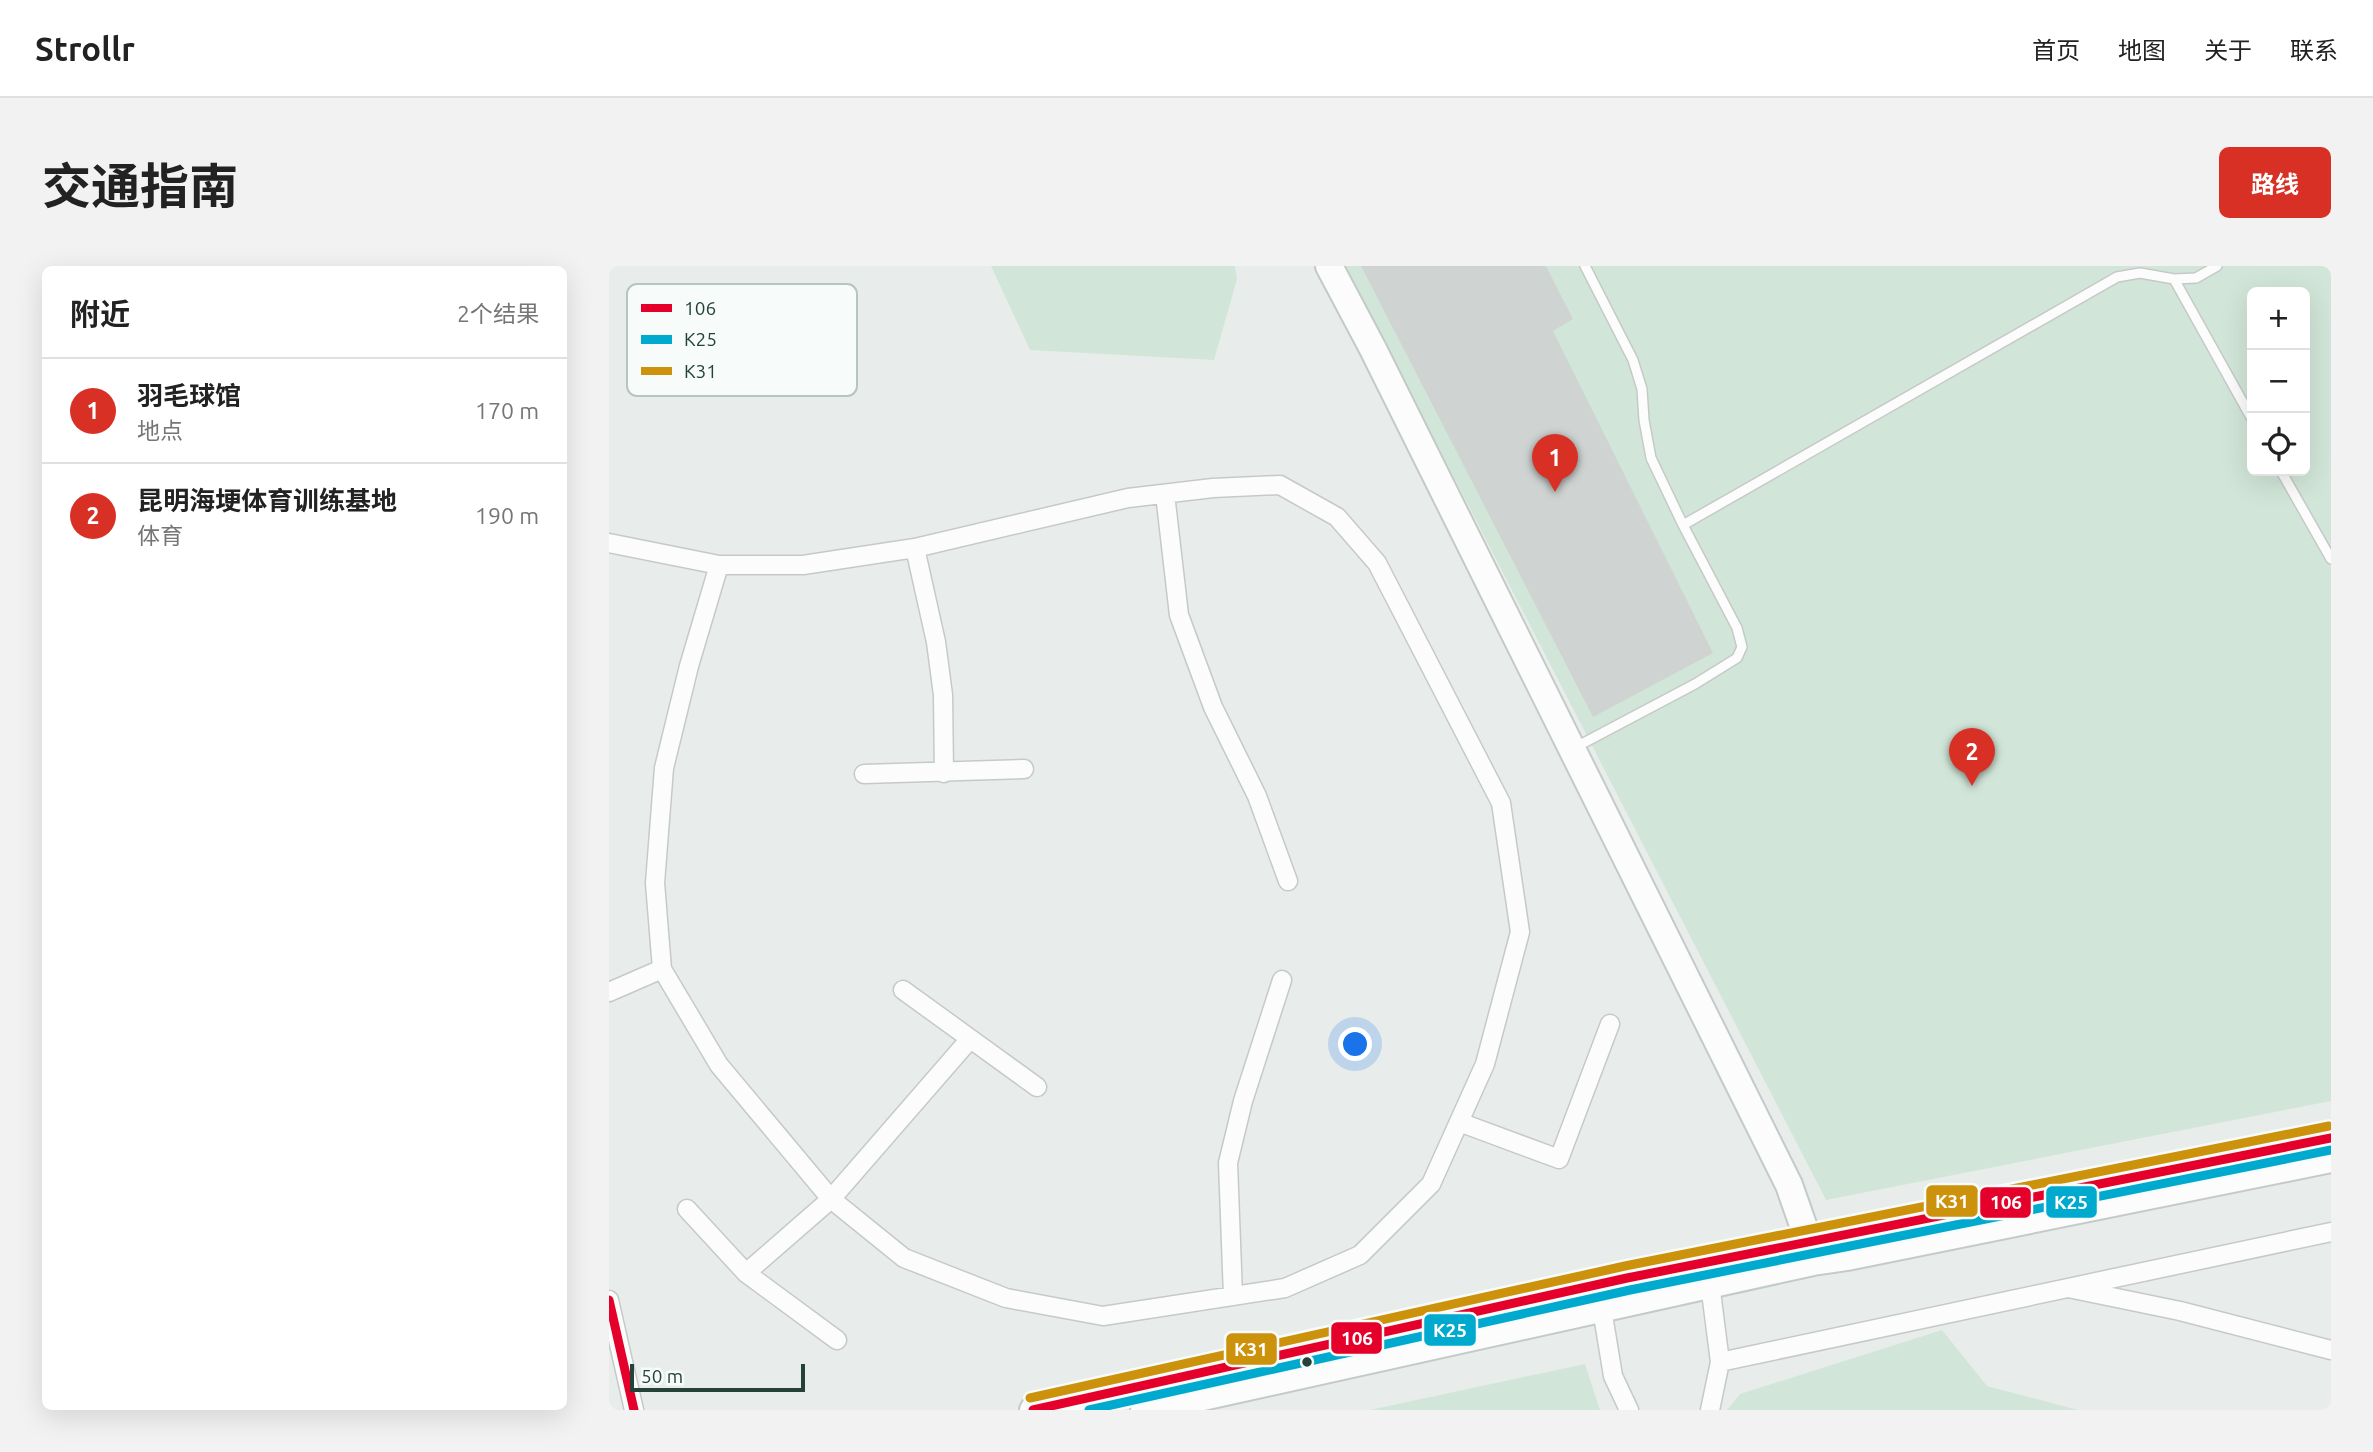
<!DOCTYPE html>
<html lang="zh">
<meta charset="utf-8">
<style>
:root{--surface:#fff;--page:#f2f2f2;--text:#222;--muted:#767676;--line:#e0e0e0;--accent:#d93025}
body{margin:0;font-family:Ubuntu,"Noto Sans SC",sans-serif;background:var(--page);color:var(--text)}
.controls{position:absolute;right:21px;top:21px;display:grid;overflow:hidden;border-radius:10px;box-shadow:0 7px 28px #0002}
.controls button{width:63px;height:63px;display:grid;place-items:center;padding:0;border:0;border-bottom:2px solid var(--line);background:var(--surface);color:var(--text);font:35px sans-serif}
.scale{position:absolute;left:21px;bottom:18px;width:175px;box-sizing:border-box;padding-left:7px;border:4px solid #24423a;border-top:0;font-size:19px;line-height:24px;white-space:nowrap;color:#24423a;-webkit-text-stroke:5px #f7fbf9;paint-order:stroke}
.you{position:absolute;left:747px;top:779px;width:24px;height:24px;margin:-18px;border:5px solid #fff;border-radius:50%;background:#1a73e8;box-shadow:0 0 0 10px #1a73e833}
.badge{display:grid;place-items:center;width:46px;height:46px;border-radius:50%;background:var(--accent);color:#fff;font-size:23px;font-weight:700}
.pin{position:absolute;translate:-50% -58px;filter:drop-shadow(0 2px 4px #0008)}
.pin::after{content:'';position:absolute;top:37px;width:24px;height:21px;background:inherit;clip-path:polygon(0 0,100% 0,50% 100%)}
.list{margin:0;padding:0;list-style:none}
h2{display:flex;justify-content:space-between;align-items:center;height:91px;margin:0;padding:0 28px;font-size:30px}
h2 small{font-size:23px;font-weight:400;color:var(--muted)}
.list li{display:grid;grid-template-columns:46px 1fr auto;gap:21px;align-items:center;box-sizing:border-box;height:105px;padding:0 28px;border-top:2px solid var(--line)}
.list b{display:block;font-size:26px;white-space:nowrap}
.list p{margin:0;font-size:23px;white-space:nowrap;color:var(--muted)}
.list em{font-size:23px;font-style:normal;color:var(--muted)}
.icon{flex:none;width:38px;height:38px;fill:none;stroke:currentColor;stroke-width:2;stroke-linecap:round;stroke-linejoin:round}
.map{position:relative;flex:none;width:1722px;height:1144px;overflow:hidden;border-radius:10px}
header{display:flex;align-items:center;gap:42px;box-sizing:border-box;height:98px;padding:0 35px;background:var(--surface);border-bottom:2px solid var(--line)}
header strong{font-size:33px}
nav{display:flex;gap:38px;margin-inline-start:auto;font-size:24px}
.intro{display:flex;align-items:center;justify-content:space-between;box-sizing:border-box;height:168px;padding:0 42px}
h1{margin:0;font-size:49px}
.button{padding:18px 32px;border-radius:10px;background:var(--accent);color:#fff;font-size:24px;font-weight:700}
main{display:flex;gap:42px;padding:0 42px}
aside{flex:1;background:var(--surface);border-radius:10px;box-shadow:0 7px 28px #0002}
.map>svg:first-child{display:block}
.green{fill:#d1e6d8;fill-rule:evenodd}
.building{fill:#cfd4d2}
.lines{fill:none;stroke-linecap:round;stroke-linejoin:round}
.lane-casing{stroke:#c5cac8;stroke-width:12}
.street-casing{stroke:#c5cac8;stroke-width:21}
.secondary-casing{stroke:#c3cbc8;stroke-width:30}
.lane{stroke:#fcfcfc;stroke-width:9}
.street{stroke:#fcfcfc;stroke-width:18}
.secondary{stroke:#fcfcfc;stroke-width:26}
.bus-1-casing{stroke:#f7fbf9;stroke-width:14}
.bus-2-casing{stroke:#f7fbf9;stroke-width:14}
.bus-3-casing{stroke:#f7fbf9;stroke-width:14}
.bus-1{stroke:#e4002b;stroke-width:9}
.bus-2{stroke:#00a9ce;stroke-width:9}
.bus-3{stroke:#cd920c;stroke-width:9}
.bus-dot{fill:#24423a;stroke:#f7fbf9;stroke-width:2.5}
.key{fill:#f7fbf9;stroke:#b8c4c0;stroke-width:2}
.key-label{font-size:19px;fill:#24423a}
.line-badge{stroke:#f7fbf9;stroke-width:2.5}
.badge-label{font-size:19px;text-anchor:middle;font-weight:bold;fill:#fff}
</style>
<header>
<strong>Strollr</strong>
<nav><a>首页</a><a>地图</a><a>关于</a><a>联系</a></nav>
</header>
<div class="intro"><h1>交通指南</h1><a class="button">路线</a></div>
<main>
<aside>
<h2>附近<small>2个结果</small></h2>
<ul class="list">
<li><span class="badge">1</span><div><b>羽毛球馆</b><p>地点</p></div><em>170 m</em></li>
<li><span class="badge">2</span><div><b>昆明海埂体育训练基地</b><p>体育</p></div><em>190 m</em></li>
</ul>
</aside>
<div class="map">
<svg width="1722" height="1144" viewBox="0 0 1722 1144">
<rect width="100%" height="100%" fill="#e8edeb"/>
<path class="green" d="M382 0H626L628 13 605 94 421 84Z
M736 0H1722V835L1217 934ZM1643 26H1696V205H1643Z
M1333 1064 1378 1120 1469 1144H1118L1131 1128Z
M976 1098 991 1144H761Z"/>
<path class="building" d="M752 0H937L964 53 944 65 1104 387 984 451Z"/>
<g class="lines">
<g class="lane-casing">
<path id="lane" d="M1565 13 1643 153
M1672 205 1722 293
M1074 259 1508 11 1531 7 1565 13 1587 12 1608 0
M965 482 1086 418 1128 392 1133 381 1128 362 1074 259 1042 192 1035 154 1033 123 1024 94 976 0"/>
</g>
<g class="street-casing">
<path id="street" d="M671 219 728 251 768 297 892 537 911 666 876 798 822 918 751 989 676 1022 494 1050 397 1032 295 992 222 933 110 799 53 703 46 617 55 502 80 400 110 299H194L306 282 519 232 604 222Z
M556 228 570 349 604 441 648 530 679 615
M0 277 110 299
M306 282 327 376 334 429 335 507
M255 508 415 503
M294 724 428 821
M0 726 53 703
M850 856 950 893 1001 758
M78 943 137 1007 228 1074
M137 1007 222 933 361 773
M1464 1023 1571 1045 1722 1084
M624 1030 619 897 634 835 673 714
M0 1034 25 1144
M993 1043 1004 1110 1020 1144
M1111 1096 1722 966
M1101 1144 1111 1096 1101 1018"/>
</g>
<g class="secondary-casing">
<path id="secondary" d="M720 0 764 83 1180 919 1200 976 1204 994
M424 1144 1018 1012 1722 872
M535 1144 1204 996 1238 991 1722 893"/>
</g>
<use href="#lane" class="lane"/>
<use href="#street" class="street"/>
<use href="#secondary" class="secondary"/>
<g class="bus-1-casing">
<path id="bus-1" d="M0 1034 25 1144
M424 1144 1018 1012 1722 872"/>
</g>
<g class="bus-2-casing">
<path id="bus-2" d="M480 1144 1021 1024 1722 884"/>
</g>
<g class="bus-3-casing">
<path id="bus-3" d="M421 1132 1016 1000 1720 860"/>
</g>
<use href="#bus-1" class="bus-1"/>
<use href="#bus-2" class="bus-2"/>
<use href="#bus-3" class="bus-3"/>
</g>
<circle class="bus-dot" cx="698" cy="1096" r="6"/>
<rect x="18" y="18" width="230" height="112" rx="10" class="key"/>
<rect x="32" y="38" width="31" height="8" fill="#e4002b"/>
<rect x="32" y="69" width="31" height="9" fill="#00a9ce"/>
<rect x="32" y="101" width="31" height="8" fill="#cd920c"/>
<g class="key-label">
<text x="75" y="49">106</text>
<text x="75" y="80">K25</text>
<text x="75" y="112">K31</text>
</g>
<g class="line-badge">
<rect x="1316" y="918" width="54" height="34" rx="7" fill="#cd920c"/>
<rect x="1436" y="919" width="53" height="34" rx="7" fill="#00a9ce"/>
<rect x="1370" y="920" width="53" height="33" rx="7" fill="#e4002b"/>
<rect x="814" y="1047" width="54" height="34" rx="7" fill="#00a9ce"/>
<rect x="721" y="1055" width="53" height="34" rx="7" fill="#e4002b"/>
<rect x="616" y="1066" width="53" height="34" rx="7" fill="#cd920c"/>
</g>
<g class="badge-label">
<text x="1343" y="942">K31</text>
<text x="1462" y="943">K25</text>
<text x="1397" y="943">106</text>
<text x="841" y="1071">K25</text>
<text x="748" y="1079">106</text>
<text x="642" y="1090">K31</text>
</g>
</svg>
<div class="controls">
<button>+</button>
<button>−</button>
<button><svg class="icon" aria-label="locate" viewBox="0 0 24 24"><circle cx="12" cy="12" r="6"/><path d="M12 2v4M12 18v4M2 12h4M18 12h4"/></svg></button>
</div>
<div class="scale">50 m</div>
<div class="you"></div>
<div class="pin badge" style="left:946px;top:226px">1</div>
<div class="pin badge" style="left:1363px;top:520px">2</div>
</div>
</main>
